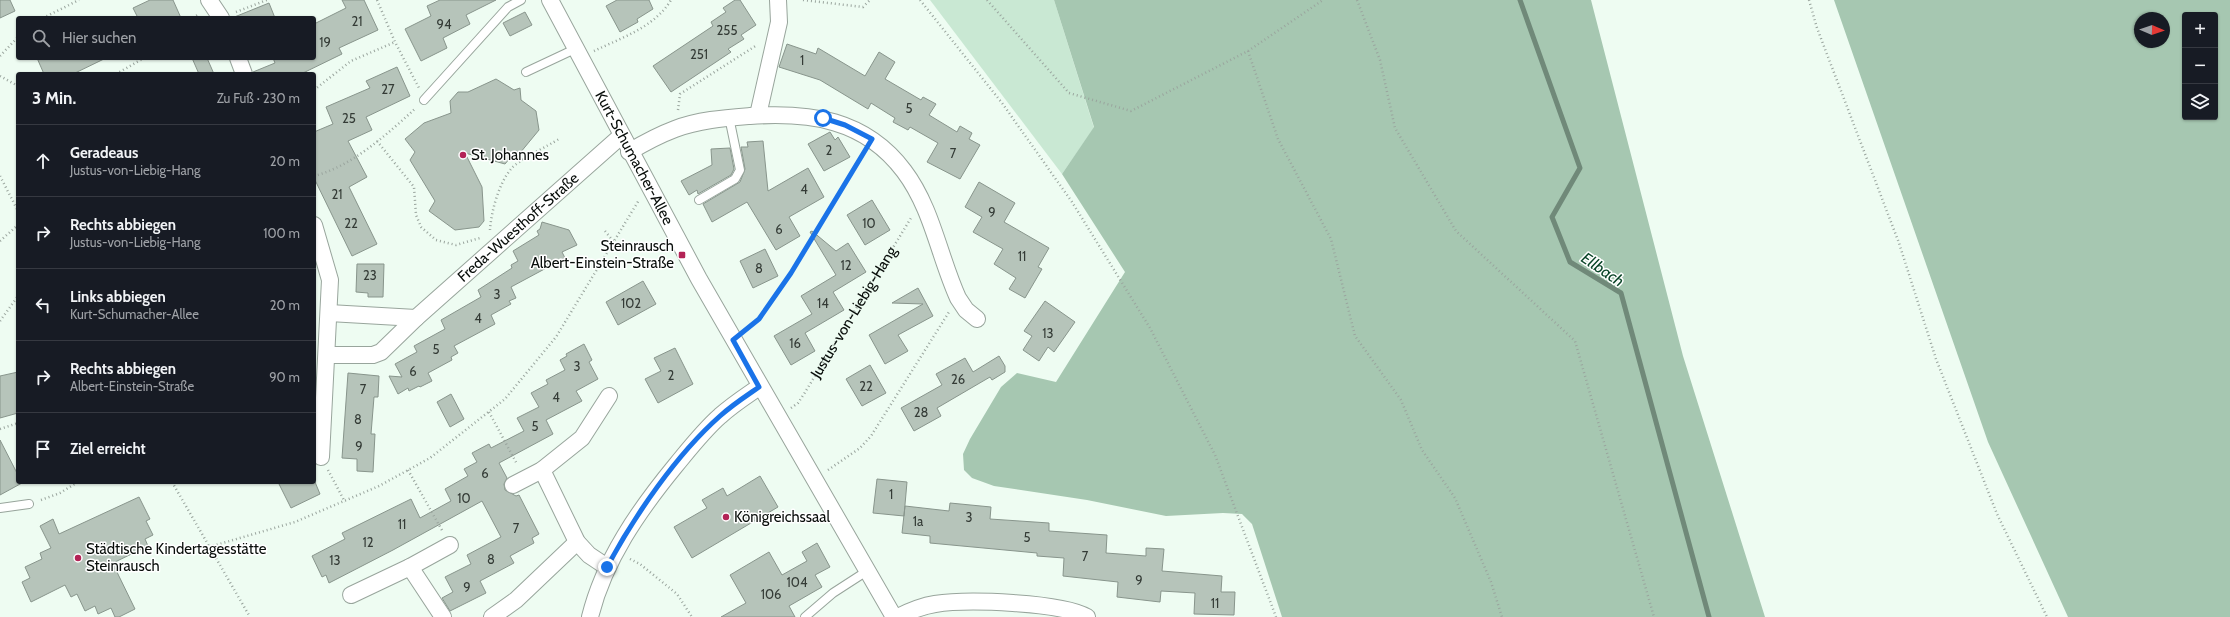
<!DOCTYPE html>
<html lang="de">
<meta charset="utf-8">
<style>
:root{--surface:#171b24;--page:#20242c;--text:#f1f3f6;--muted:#9ea1a6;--line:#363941}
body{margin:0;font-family:Cabin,sans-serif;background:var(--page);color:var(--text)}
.controls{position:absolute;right:12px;top:12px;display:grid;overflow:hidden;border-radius:4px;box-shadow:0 1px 3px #0004}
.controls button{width:36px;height:36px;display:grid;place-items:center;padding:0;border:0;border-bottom:1px solid var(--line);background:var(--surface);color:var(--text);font:20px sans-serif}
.compass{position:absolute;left:2134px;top:12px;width:36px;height:36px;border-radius:50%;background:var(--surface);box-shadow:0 1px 3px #0004;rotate:92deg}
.stop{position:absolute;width:12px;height:12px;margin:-9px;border:3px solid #1a73e8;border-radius:50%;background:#fff}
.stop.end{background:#1a73e8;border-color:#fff;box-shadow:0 1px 4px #0008}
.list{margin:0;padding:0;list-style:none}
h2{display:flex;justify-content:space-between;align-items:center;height:52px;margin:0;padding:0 16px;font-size:17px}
h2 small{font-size:13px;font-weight:400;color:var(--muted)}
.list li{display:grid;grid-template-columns:26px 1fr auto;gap:12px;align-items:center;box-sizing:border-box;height:72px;padding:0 16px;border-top:1px solid var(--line)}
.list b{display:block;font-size:15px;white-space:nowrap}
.list p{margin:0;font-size:13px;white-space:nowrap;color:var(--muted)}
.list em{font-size:13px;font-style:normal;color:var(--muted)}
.icon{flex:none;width:22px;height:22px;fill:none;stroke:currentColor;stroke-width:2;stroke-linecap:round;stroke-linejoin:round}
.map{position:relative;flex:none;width:2230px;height:617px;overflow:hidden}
.search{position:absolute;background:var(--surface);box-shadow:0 1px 3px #0004;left:16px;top:16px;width:300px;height:44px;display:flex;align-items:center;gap:10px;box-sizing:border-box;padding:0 14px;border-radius:4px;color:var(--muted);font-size:15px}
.panel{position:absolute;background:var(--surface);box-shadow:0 1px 3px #0004;left:16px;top:72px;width:300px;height:412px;border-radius:4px}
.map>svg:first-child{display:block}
.green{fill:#c9e8d3}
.forest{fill:#a6c7b1;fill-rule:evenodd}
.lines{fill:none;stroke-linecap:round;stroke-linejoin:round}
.stream{stroke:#708979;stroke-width:5}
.building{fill:#b6c4ba;stroke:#88958c}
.service-casing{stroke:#98a59c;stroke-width:10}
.minor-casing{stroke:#98a59c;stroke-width:18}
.path{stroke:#9aa59e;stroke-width:2.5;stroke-dasharray:1 3;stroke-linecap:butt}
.service{stroke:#fff;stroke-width:8}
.minor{stroke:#fff;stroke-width:16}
.route{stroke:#1a73e8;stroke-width:5}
.poi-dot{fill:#b32356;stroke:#fff;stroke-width:1.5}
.labels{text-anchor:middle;stroke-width:3;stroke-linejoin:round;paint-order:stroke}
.number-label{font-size:13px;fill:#343b36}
.poi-label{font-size:15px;fill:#080d0a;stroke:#fff;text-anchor:start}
.street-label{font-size:15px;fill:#080d0a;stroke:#fff}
.water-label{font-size:16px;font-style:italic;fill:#0a4528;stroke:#fff}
</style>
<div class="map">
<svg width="2230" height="617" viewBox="0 0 2230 617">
<rect width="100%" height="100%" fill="#eefcf2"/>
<path class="green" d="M930 0H1054L1094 128 1062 174Z"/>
<path class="forest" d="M1054 0H1591L1683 356 1765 617H1282L1252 524 1242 514 1223 513 1166 516 1087 500 994 486 972 478 964 470 963 454 970 439 1001 387 1017 373 1056 382 1125 272 1062 174 1094 127Z
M1834 0H2230V617H2068L1988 442ZM2185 15H2215V117H2185ZM2140 18H2164V42H2140Z"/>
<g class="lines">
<path class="stream" d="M1520 0 1580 168 1552 217 1570 262 1621 293 1709 617"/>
</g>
<path class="building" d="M0 0H10L15 11 0 18Z
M150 0H173L181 18H138L133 8Z
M342 0H364L378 30 339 48 342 54 301 74H253V72L275 63 273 58H314V24L346 8Z
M440 0H496L466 15 470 24 443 38 447 48 421 61 405 29 431 16 427 6Z
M617 0H649L653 9 637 19 638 22 620 32 606 6Z
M735 0H740L756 25 741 35 744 39 728 49 731 52 671 92 653 66 713 26 711 22 726 12 723 8Z
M269 3 275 18H232Z
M525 12 532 25 510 36 503 23Z
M787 44 816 54 818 48 865 76 879 52 895 62 885 79 921 100 923 97 936 104 929 115 957 132 960 126 972 133 969 139 980 145 960 179 927 162 938 143 910 127 908 130 893 122 895 118 871 103 868 109 820 80 779 67Z
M37 58H106L73 74H44Z
M192 58H207L214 74H199Z
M397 67 410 96 366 117 372 130 348 141 367 177 349 187 377 244 352 256 314 178V132L333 124 326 107 370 88 366 81Z
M496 79 514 90 520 88 521 100 536 111 539 130 520 153 516 151 505 164 465 153 482 187 484 221 479 227 455 230 429 211 435 201 410 160 415 152 405 139 424 123 451 113 450 101 458 92H468Z
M830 132 835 140 838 137 850 157 824 171 808 144Z
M763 141 768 191 808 168 824 197 789 217 800 236 776 250 747 202 712 222 703 204 740 182 745 169 741 147H748L747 142Z
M730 148 734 169 731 175 698 194 697 190 689 195 681 181 712 165 711 149Z
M979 182 1015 203 1004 222 1049 248 1038 267 1042 269 1025 298 1009 289 1016 278 994 264 1003 249 973 232 982 217 965 207Z
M872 200 890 230 865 245 847 215Z
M542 222 569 230 577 245 562 252 565 258 511 287 516 298 509 301 511 304 491 315 495 324 454 346 458 353 451 357 452 360 428 373 432 381 420 387 419 386 409 391 408 388 398 394 389 376 402 377 395 364 417 352 414 346 445 329 441 320 481 297 478 290 512 268 511 265 518 261 513 251 539 235 537 231 540 229Z
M812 231 836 251 848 243 866 272 833 292 844 310 805 333 815 351 791 365 774 336 812 314 801 296 836 275 810 232Z
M765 249 778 276 753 288 740 261Z
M357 264H384L383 297H368V293L356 292Z
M643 281 656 304 618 325 606 302Z
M918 288 933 316 898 335 908 351 885 364 869 335 923 304 892 303Z
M1045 301 1075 322 1054 352 1048 347 1039 361 1023 350 1032 336 1024 331Z
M584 344 592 360 589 362 598 379 576 391 582 401 546 420 553 434 499 463 507 478 504 484 505 490 516 496 519 495 539 534 532 538 534 543 510 556 514 563 480 581 486 593 450 611 442 598 453 592 445 577 471 564 467 555 501 537 482 501 393 550 329 583 326 575 322 577 312 556 345 539 342 533 411 499 420 518 451 501 445 489 468 476 464 469 477 462 472 453 489 444 491 448 524 431 517 418 539 407 531 393 548 384 546 380 565 370 560 360 567 356 566 354Z
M675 348 693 384 658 403 645 379 661 371 654 358Z
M999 356 1005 366V372L992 380 990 377 937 408 941 416 914 431 901 408 942 385 936 374 965 358 973 372Z
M870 365 886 393 862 406 846 379Z
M18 372V413L0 418V376Z
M348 373 379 376 378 397H374L371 434H375L373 472 357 471V459L342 458Z
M451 394 464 419 450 427 437 402Z
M0 440 18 475V482L22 483 0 495Z
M760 476 778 507 692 558 674 527 707 508 702 500 723 488 727 496Z
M877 479 907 482 904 516 873 513Z
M278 482H315L320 494 291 508Z
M139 497 150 519 146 521 153 535 145 539 148 546 115 562 118 567 115 568 135 609 119 617H115L111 608 98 614 95 606 85 611 77 594 71 597 65 585 31 602 22 582 30 578 25 567 42 559 40 553 51 548 40 526 53 519 59 534Z
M950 503 991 507 990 519 1049 523V531L1107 535 1106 553 1146 556V548L1164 549 1162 571 1222 576 1221 592H1235L1234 615 1194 614 1195 593 1161 591 1160 602 1117 597 1118 582 1063 576 1064 558 1037 556V553L930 543V536L902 533 905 506 949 511Z
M817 543 830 567 815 575 822 587 789 606 795 617H721L746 603 730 575 769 552 782 575 807 561 802 552Z"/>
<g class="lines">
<g class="service-casing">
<path id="service" d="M526 72 575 49
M424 100 508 7 521 0
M699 200 735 179 740 170 729 117
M0 508 29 504
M805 617 833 593 867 571"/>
</g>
<g class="minor-casing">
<g id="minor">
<path d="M209 0 221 18"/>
<path id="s2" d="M550 0 699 279 894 617"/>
<path d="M238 58 244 74"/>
<path d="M758 115 779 22 778 0"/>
<path d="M629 152C644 143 659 135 675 129 698 120 725 118 750 116 810 112 865 119 904 171 932 208 939 256 958 298L966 310 977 319"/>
<path d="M314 225 330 280 321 457"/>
<path d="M329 313 416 318"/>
<path id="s3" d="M327 355H373L381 352 416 318 621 136"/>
<path d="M542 470 577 542 589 555 607 567"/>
<path d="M513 485 542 470 582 438 609 396"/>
<path d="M410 567 443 617"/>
<path d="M351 595 410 567 450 545"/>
<path d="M492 617 516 600 577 542"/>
<path d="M590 617C604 560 639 510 676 465 690 448 704 430 720 416 732 405 746 396 759 387"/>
<path d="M898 617C910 611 922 606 935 604 966 599 1061 602 1087 617"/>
</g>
</g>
<g class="path">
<path d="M377 0 395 42 419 88"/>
<path d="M803 0 863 7 870 0"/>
<path d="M920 0 1002 103 1072 202 1150 328 1215 455 1276 617"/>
<path d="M987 0 1069 93 1131 111 1248 51 1323 0"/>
<path d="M1357 0 1380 60 1395 128 1456 231 1575 341 1654 617"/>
<path d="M1809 0 1817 28 1899 243 1936 359 1997 514 2047 617"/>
<path d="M236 12 267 0"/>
<path d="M43 18 79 0"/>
<path d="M193 18 199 14"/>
<path d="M594 51C621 38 655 27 671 0"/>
<path d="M1248 51 1278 139 1331 239 1355 336 1401 400 1422 450 1455 498 1491 582 1502 617"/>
<path d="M0 56 18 37"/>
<path d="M116 74 144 58"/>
<path d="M0 76 18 86"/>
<path d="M314 90 351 61 395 42"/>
<path d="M678 110 680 94 757 45"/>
<path d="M377 141 414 187 416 215 421 227 436 240 456 245 480 238"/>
<path d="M0 176 18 211"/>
<path d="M314 176C353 166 387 134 416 108"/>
<path d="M490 230C491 212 499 183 511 169 518 160 548 146 559 139"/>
<path d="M605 231 614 242"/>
<path d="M0 241 18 225"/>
<path d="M0 321 18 296"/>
<path d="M746 330 759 319 791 273 863 153"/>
<path id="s1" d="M791 408 798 403 804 394 911 218"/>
<path d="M489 412 517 464"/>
<path d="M0 429 18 423"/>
<path d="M328 470 345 502"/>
<path d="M408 470 443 532"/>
<path d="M828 470 860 448 871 436 949 312"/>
<path d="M172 482 250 617"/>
<path d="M41 500 60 493 78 482"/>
<path d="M209 547 295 522 379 486 430 458 505 399 556 337 639 200"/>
<path d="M630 559 640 564 677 594 692 617"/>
</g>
<use href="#service" class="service"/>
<use href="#minor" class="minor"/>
</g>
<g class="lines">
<path class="route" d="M607 567C635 515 676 455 720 416 732 405 746 396 759 387L733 340 759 319 791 273 872 139 845 125 823 118"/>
</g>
<g class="poi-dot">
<circle cx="463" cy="155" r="4"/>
<rect x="678" y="251" width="8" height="8" rx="2"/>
<circle cx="726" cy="517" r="4"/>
<circle cx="78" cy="558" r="4"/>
</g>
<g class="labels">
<g class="number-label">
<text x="357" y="26">21</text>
<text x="444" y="29">94</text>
<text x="727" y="35">255</text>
<text x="325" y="47">19</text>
<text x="699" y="59">251</text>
<text x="802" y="65">1</text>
<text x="388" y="94">27</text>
<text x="909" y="113">5</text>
<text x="349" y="123">25</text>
<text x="829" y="155">2</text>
<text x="953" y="158">7</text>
<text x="804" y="194">4</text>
<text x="337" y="199">21</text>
<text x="992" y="217">9</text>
<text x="351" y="228">22</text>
<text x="869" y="228">10</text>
<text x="779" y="234">6</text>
<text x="1022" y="261">11</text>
<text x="846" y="270">12</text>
<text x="759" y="273">8</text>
<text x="370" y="280">23</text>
<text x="497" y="299">3</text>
<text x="631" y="308">102</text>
<text x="823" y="308">14</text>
<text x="478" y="323">4</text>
<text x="1048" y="338">13</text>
<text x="795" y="348">16</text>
<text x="436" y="354">5</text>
<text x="577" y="371">3</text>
<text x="413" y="376">6</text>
<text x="671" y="380">2</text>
<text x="958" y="384">26</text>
<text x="866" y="391">22</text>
<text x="363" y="394">7</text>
<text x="556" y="402">4</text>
<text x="921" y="417">28</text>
<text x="358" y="424">8</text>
<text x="535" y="431">5</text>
<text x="359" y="451">9</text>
<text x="485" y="478">6</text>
<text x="891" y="499">1</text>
<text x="464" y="503">10</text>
<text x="969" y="522">3</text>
<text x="918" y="526">1a</text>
<text x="402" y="529">11</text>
<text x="516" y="533">7</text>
<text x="1027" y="542">5</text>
<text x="368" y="547">12</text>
<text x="1085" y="561">7</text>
<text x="491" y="564">8</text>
<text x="335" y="565">13</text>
<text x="1139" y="585">9</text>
<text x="797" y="587">104</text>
<text x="467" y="592">9</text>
<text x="771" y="599">106</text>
<text x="1215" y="608">11</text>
</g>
<g class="poi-label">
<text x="471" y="160">St. Johannes</text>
<text x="674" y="251" text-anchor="end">Steinrausch<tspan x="674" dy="17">Albert-Einstein-Straße</tspan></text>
<text x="734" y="522">Königreichssaal</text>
<text x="86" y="554">Städtische Kindertagesstätte<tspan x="86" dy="17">Steinrausch</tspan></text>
</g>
<g class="street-label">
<text dy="5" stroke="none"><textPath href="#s2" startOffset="179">Kurt-Schumacher-Allee</textPath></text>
<text dy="5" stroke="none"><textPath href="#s3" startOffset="240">Freda-Wuesthoff-Straße</textPath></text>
<text dy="5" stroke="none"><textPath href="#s1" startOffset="115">Justus-von-Liebig-Hang</textPath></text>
</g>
<g class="water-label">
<text transform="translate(1603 269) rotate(34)" y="6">Ellbach</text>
</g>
</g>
</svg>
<div class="controls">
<button>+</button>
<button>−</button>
<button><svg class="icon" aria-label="layers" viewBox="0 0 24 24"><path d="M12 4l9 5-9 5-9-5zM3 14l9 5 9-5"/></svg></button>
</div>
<svg class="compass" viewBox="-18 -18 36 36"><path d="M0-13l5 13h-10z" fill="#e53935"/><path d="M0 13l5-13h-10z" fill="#9ea1a6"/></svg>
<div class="stop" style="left:823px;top:118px"></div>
<div class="stop end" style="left:607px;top:567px"></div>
<div class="search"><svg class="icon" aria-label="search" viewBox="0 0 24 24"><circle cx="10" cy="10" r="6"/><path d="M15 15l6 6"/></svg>Hier suchen</div>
<section class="panel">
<h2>3 Min.<small>Zu Fuß · 230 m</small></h2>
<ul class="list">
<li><svg class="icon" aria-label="ahead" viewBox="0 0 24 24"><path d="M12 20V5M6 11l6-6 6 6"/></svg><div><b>Geradeaus</b><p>Justus-von-Liebig-Hang</p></div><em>20 m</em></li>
<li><svg class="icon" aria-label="right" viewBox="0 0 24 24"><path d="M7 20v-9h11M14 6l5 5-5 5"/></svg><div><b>Rechts abbiegen</b><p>Justus-von-Liebig-Hang</p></div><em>100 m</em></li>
<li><svg class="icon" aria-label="left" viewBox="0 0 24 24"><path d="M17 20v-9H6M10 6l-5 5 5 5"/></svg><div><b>Links abbiegen</b><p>Kurt-Schumacher-Allee</p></div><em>20 m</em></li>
<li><svg class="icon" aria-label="right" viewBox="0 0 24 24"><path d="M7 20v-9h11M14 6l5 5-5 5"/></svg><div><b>Rechts abbiegen</b><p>Albert-Einstein-Straße</p></div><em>90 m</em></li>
<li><svg class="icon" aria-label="arrive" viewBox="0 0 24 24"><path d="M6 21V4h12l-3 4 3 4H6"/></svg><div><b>Ziel erreicht</b></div></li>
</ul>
</section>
</div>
